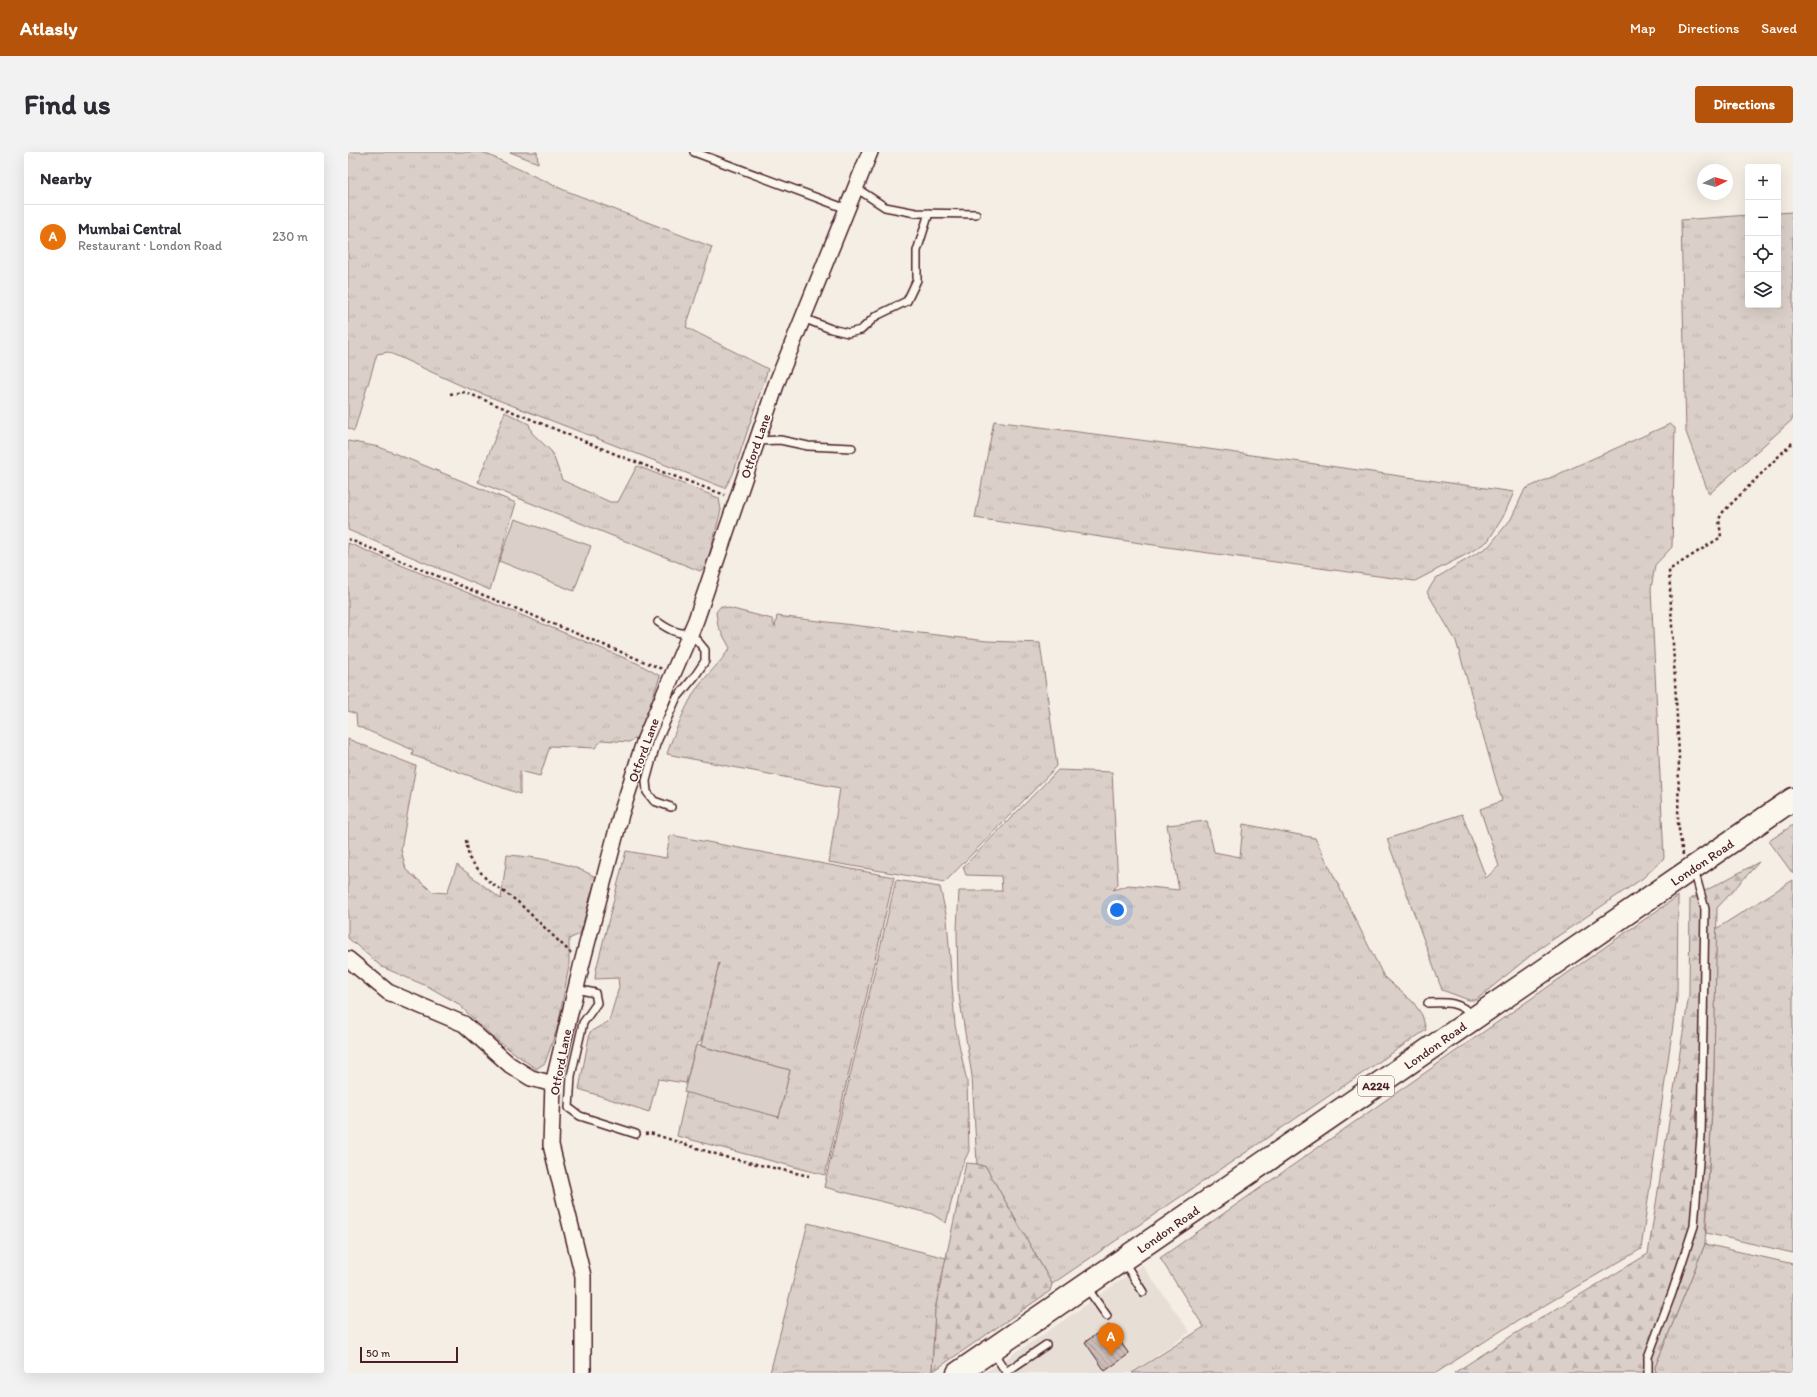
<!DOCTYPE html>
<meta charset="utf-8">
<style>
:root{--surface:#fff;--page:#f2f2f3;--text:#2b2b33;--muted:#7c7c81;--line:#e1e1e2;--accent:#b45309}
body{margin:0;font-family:Itim,sans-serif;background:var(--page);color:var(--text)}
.controls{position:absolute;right:12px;top:12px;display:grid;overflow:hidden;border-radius:4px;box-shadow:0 4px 16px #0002}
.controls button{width:36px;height:36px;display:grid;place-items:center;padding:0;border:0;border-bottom:1px solid var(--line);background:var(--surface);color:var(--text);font:20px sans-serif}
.compass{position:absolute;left:1349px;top:12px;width:36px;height:36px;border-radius:50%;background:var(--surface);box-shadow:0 4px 16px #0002;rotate:84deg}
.scale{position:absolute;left:12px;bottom:10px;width:98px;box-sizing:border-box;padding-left:4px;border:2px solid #4a1f2b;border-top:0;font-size:11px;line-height:14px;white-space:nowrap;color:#4a1f2b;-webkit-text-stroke:3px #fbf7ec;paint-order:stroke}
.you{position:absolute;left:769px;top:758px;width:14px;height:14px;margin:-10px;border:3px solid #fff;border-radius:50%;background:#1a73e8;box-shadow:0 0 0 6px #1a73e833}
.badge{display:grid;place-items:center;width:26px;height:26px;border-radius:50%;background:var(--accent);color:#fff;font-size:13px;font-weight:700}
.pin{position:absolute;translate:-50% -33px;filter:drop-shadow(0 1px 2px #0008)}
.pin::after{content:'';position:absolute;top:21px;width:14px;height:12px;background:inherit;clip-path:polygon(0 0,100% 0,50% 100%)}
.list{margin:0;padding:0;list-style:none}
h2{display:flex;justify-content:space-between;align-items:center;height:52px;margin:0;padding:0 16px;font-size:17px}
h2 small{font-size:13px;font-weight:400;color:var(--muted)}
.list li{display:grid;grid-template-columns:26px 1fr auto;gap:12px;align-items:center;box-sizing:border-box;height:64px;padding:0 16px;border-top:1px solid var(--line)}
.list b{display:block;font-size:15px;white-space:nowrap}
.list p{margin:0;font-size:13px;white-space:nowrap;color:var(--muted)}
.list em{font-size:13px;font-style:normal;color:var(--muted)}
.icon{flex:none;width:22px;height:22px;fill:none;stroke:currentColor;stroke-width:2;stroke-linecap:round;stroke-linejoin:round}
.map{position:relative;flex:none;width:1445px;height:1221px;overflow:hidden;border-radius:4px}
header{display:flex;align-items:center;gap:24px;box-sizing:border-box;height:56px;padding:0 20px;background:var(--accent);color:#fff}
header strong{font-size:19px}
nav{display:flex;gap:22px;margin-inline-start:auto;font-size:14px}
.intro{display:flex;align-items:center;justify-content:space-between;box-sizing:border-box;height:96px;padding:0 24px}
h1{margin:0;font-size:28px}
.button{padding:10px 18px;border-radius:4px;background:var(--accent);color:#fff;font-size:14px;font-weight:700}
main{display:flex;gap:24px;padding:0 24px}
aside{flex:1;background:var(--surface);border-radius:4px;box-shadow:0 4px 16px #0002}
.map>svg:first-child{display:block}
.built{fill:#e7dfd6}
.grass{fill:url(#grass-tufts);stroke:#92787a}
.forest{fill:url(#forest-firs);stroke:#92787a}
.park{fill:#dbd0c9;stroke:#92787a}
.building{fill:url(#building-back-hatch);stroke:#4a1f2b}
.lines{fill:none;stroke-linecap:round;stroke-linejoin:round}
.lane-casing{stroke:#4a1f2b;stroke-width:10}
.street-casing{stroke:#4a1f2b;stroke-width:18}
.primary-casing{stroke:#4a1f2b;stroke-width:25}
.path{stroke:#4a1f2b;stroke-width:2.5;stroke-dasharray:3 3;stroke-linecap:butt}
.lane{stroke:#fbf7ec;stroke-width:7}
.street{stroke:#fbf7ec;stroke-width:15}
.primary{stroke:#fbf7ec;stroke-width:22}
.labels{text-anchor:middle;stroke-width:3.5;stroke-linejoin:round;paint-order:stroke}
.shield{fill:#fbf7ec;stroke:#7f6065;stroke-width:1}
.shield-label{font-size:12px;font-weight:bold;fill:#4a1f2b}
.street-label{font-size:13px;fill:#4a1f2b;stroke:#fbf7ec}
</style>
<header>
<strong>Atlasly</strong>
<nav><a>Map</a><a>Directions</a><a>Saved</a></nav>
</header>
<div class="intro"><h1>Find us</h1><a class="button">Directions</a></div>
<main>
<aside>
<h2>Nearby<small></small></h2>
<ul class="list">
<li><span class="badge" style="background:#e8710a">A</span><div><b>Mumbai Central</b><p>Restaurant · London Road</p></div><em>230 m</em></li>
</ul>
</aside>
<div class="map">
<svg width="1445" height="1221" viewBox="0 0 1445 1221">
<defs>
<pattern id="grass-tufts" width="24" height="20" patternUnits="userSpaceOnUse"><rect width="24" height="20" fill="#dbd0c9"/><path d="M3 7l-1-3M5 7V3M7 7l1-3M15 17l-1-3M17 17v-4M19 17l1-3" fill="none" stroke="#bdb2ad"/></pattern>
<pattern id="forest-firs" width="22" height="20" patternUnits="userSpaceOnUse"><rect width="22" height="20" fill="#dbd0c9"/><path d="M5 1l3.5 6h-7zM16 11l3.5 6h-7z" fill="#bdb2ad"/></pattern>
<pattern id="building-back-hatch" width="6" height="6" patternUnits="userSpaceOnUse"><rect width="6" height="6" fill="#cabbb6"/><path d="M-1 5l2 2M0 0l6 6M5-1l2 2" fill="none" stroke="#afa09d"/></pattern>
</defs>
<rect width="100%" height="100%" fill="#f4eee4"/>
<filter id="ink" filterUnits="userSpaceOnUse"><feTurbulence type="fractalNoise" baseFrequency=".025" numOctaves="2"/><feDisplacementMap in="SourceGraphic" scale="8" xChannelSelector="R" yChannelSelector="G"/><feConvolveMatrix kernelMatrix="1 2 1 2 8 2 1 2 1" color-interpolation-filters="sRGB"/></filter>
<g filter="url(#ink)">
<path class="built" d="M794 1113 842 1180 784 1221H636L702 1178Z"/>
<path class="grass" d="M0 0H134L216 38 364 95 338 175 420 217 385 322 377 336 114 234 40 200 29 202 6 279 0 276Z
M162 0H189L190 11Z
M1445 60V267L1361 342 1338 280 1333 68 1400 63V153H1430V61Z
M157 260 181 272 184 281 204 300 214 328 262 350H270L289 314 371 346 373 358 358 415 352 419 130 330Z
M646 269 853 296 1166 340 1155 365 1140 389 1121 401 1067 429 839 398 627 366Z
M1322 272 1327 276 1324 395 1307 413 1303 437 1316 706 1295 726 1188 799 1128 848H1121L1094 838 1039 687 1114 662 1138 726 1151 714 1132 657 1154 649 1108 489 1079 440 1088 426 1141 394 1163 367 1177 337Z
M0 289 31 295 168 351 142 438 0 378Z
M0 391 291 512 312 524 291 584 281 590 254 588 247 596 202 594 192 624 172 619V642L64 603 65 598 9 574 8 562 0 559Z
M373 454 424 467 427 475 429 464 639 489 692 491 709 614 597 730 481 710 492 636 319 602C325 583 337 556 347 539 357 524 372 512 382 496L370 474 368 460Z
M0 587 68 614 53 697 58 718 85 740 99 741 109 713 153 747 159 703C191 705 220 710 248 725L232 782 221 787V814L210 874 197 911 188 917 146 886 109 851 81 835 34 815 0 786Z
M710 618 764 620 770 732 765 738 781 733 831 738 819 673 859 669 866 700 892 705 895 672 967 686 1036 825 1065 850 1074 863 1078 878 704 1132 638 1015 629 1012 624 924 610 837 609 777 611 739H654L653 724 618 723 615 715Z
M1445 673V722L1421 689Z
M322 683 546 725 477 1023 329 984 339 938 431 965 442 918 353 894 371 811 353 889 348 893 338 931 310 927 301 960 231 937 242 880 261 869 271 835 270 826 247 827 248 818 278 699 318 706Z
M548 728 592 735 599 767 607 873 619 930 621 999 611 1020 598 1071 584 1062 476 1035Z
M1445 728V1101L1358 1081 1366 915 1368 777Z
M1330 744 1329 845 1293 1097 1156 1177 1088 1221H784L856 1175 812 1106Z
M460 1071 598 1106 587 1158 584 1220 582 1221H422Z
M1357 1092 1445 1112V1221H1308L1307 1215Z"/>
<path class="forest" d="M1411 710 1369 756 1366 915 1357 1092 1307 1215 1308 1221H1106L1165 1183 1300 1102 1341 843 1342 747Z
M618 1011 629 1012 638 1015 704 1132 702 1139 584 1220 587 1158Z"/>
<path class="park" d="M167 367 243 394 226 439 151 409Z
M348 893 442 918 431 965 336 940Z"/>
<path class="building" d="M761 1173 781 1202 757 1219 737 1190Z"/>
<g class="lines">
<g class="lane-casing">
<path id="lane" d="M346 0 499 57
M508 36 537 55 568 61 628 62
M455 166 483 177 500 181 513 178 528 164 559 149 569 128V99L581 61
M409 289 432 288 460 294 504 296
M310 470C320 477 330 483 343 481L357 498V509L347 524 328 547 308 592 298 629 299 640 306 649 323 655
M228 837 247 841 249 851 235 871 223 924 221 956 232 964 288 982
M1080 851C1101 850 1110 850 1126 864
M776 1110 795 1140
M739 1136 759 1164
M645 1200 658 1220 698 1193
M1300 1221V1205L1324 1141 1346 1074 1353 984 1357 757 1346 718"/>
</g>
<g class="street-casing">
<path id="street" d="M0 807 40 840 116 872 162 913 183 926 205 932
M235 1221V1124L203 993 205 932 234 811 273 662 297 587 348 468 429 230 522 0"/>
</g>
<g class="primary-casing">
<path id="primary" d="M610 1221 1445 647"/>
</g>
<path class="path" d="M102 242 117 240 277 306 377 343
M0 387 314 517
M118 688 121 706 139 728 169 749 223 801
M1335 703 1330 671 1331 603 1321 418 1373 385 1371 367 1375 360 1445 290
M297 982 302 981 377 1005 461 1024"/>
<use href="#lane" class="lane"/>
<use href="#street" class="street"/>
<use href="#primary" class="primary"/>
</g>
</g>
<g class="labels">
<rect class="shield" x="1010" y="924" width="36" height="20" rx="3"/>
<g class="shield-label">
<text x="1028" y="938">A224</text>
</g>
<g class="street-label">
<text transform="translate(407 294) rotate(-71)" y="5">Otford Lane</text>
<text transform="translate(295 598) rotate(-70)" y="5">Otford Lane</text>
<text transform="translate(1354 710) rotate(-34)" y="5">London Road</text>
<text transform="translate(1087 893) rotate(-35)" y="5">London Road</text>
<text transform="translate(212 910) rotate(-79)" y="5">Otford Lane</text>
<text transform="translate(820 1077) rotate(-35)" y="5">London Road</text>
</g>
</g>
</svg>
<div class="controls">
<button>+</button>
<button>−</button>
<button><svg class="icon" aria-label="locate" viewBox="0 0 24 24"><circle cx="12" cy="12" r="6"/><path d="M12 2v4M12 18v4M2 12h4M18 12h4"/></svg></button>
<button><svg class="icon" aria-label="layers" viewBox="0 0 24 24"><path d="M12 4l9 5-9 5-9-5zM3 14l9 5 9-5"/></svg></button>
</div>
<svg class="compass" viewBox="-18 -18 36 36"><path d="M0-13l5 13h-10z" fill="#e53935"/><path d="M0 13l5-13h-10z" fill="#7c7c81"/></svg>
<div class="scale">50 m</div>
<div class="you"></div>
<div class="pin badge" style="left:763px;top:1204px;background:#e8710a">A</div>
</div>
</main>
